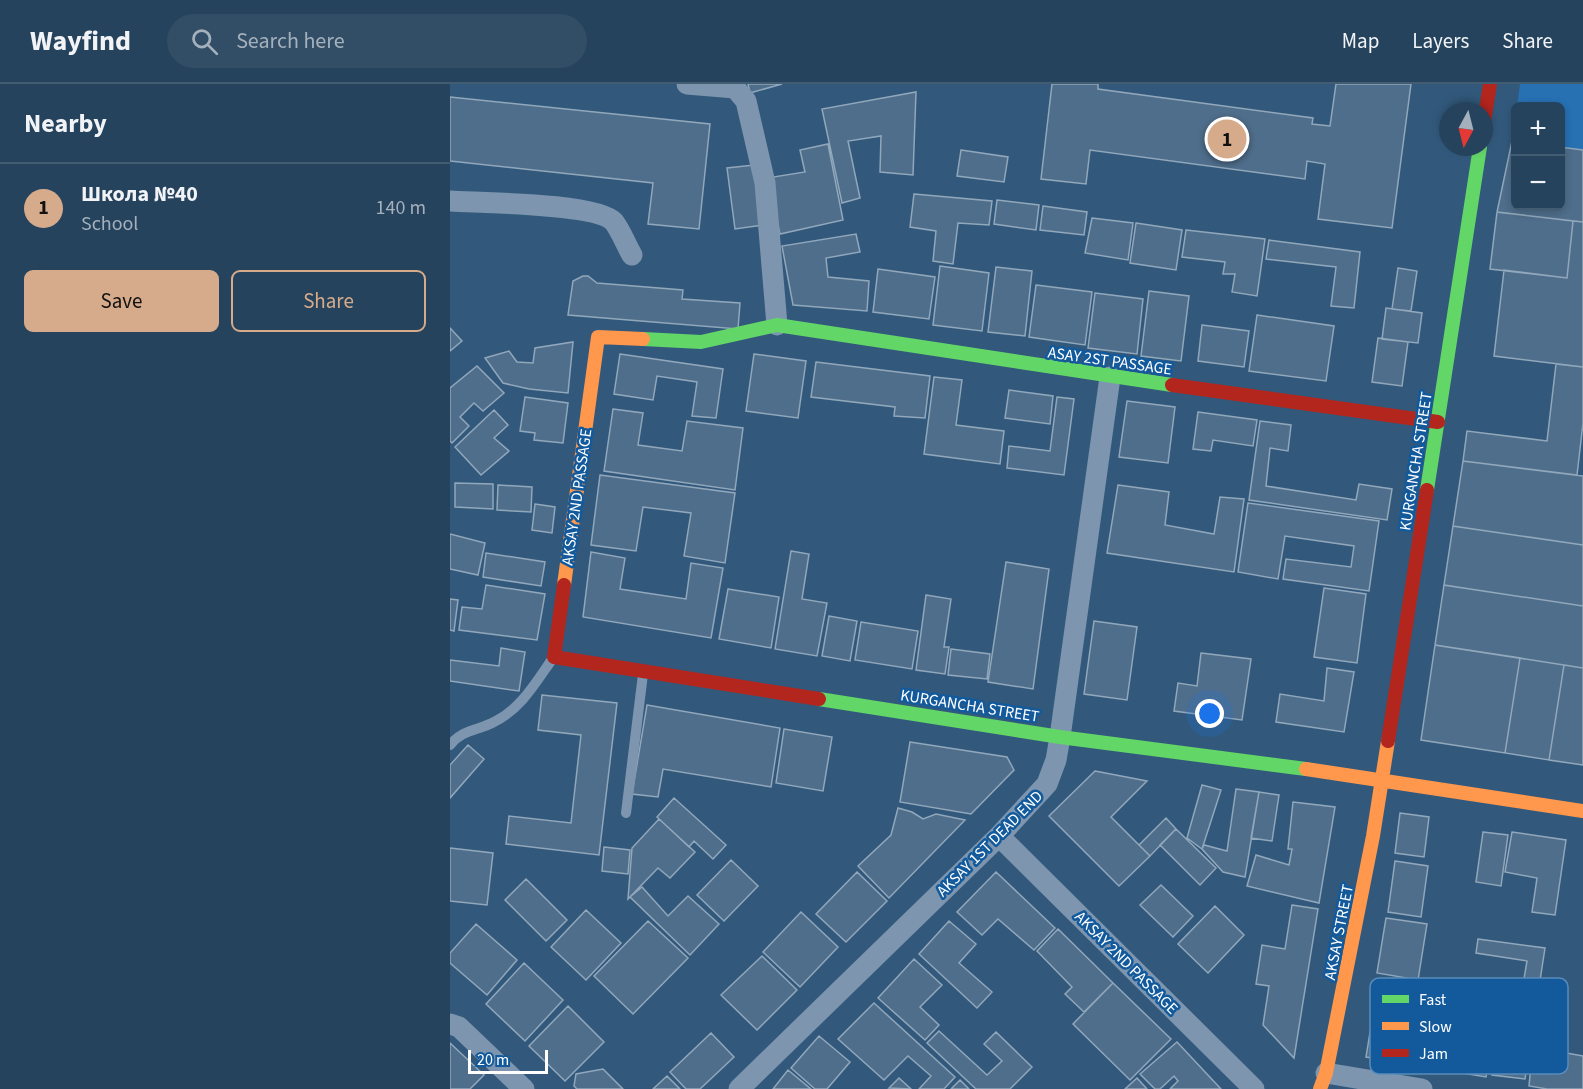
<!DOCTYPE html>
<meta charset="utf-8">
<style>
:root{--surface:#26435d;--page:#324e66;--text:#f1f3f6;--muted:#a4b0bc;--line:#425c72;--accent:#d6ab8b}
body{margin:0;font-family:"Source Sans 3",sans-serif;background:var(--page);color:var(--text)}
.controls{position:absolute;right:18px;top:18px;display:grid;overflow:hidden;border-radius:9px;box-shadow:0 3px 9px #0003}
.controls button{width:54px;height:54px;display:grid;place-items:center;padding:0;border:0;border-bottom:2px solid var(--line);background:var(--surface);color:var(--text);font:30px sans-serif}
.compass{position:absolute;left:989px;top:18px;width:54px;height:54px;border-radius:50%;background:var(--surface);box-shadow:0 3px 9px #0003;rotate:187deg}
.scale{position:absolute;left:18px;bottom:15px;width:80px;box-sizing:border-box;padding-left:6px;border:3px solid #fff;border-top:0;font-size:16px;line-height:21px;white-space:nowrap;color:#fff;-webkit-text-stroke:4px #125a9c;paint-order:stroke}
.you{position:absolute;left:760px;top:630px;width:21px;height:21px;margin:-15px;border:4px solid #fff;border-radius:50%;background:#1a73e8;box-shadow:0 0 0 9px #1a73e833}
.badge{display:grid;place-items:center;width:39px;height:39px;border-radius:50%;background:var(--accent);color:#111;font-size:20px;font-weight:700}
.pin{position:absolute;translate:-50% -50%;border:3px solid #fff;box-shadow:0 2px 6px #0006}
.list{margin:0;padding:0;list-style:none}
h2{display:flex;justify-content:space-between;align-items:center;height:78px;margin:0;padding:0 24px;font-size:26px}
h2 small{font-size:20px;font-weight:400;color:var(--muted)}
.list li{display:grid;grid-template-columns:39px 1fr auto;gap:18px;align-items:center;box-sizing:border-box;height:90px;padding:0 24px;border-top:2px solid var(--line)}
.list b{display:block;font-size:22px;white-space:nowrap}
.list p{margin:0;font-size:20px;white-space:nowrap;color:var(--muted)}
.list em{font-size:20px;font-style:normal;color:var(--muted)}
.actions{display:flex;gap:12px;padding:18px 24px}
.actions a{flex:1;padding:14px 0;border:2px solid var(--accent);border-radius:9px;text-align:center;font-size:21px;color:var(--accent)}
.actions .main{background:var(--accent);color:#111}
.icon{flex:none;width:33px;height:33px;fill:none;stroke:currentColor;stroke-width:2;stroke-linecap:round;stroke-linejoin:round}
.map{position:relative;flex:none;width:1133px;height:1005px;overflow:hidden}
header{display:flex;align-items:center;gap:36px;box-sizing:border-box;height:84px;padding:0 30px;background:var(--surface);border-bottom:2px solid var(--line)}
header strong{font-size:28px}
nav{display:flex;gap:33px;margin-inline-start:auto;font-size:21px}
.search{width:420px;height:54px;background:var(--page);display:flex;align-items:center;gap:15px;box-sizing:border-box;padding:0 21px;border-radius:33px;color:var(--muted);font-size:22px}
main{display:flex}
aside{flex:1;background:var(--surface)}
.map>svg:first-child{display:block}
.green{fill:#2770b2}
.building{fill:#4f6e8b;stroke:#91a7bb;stroke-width:1.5}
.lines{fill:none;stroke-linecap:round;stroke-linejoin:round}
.lane{stroke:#7d95ae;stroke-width:10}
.street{stroke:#7d95ae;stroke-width:21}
.fast{stroke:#63d668;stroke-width:14}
.slow{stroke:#ff974d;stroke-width:14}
.jam{stroke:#b3261e;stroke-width:14}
.labels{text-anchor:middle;stroke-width:5;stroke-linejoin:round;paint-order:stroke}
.street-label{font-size:16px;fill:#fff;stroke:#125a9c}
.key{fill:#125a9c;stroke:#598cba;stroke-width:1.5}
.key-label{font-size:16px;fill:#fff}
</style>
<header>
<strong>Wayfind</strong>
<div class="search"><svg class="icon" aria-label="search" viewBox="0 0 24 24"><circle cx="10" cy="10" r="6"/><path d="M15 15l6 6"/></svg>Search here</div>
<nav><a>Map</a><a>Layers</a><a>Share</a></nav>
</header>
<main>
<aside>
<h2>Nearby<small></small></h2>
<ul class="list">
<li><span class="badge">1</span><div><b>Школа №40</b><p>School</p></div><em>140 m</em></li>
</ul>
<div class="actions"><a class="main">Save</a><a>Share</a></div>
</aside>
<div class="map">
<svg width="1133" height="1005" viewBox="0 0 1133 1005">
<rect width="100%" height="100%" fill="#32597c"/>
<path class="green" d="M1070 0H1133V66L1111 63 1110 22H1067Z"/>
<path class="building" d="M298 0H332L300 9Z
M602 0H648V5L863 34 862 40 880 42 886 0H961L942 144 868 135 875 80 857 77 855 95 640 66 636 100 591 95Z
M466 8 463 91 430 88 431 52 398 57 410 114 392 119 372 25Z
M0 13 260 40 249 145 198 140 203 99 0 77Z
M1062 57 1066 58V122H1110V63L1133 66V138L1047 128Z
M378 60 393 136 330 150 317 94 355 88 350 66Z
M511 66 558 73 554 98 507 92Z
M304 81 313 141 285 145 277 84Z
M464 110 542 117 539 141 508 139 503 180 483 177 486 147 460 143Z
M547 116 589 121 586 146 544 140Z
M593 122 637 128 634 151 590 146Z
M1047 128 1123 137 1117 194 1040 185Z
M642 134 683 139 678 176 635 169Z
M1123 137 1133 138V283L1044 272 1054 186 1117 194Z
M686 139 732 146 726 186 680 179Z
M736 146 815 155 807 212 782 208 785 190H773L775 178 732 173Z
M406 150 410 168 376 174 378 193 419 197 417 227 343 221 332 162Z
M819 156 910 168 904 224 881 222 886 183 816 175Z
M490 182 539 189 532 247 483 241Z
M546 183 582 187 575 252 538 248Z
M948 184 967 187 961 227 942 225Z
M428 185 485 193 479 235 423 228Z
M133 192H138L147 199 233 206 232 215 290 219 288 245 118 231 123 197Z
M586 201 642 208 635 261 579 253Z
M699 207 739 212 731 277 691 272Z
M645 209 693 215 687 270 638 264Z
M936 224 972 229 968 259 932 255Z
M807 231 884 242 876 297 799 287Z
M752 241 799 247 794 283 748 277Z
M0 244 12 257 0 267Z
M928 254 958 258 952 302 922 298Z
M123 258 118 309 79 305 53 299 35 274 59 267 67 278 83 279 85 264Z
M170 270 273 285 266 334 242 332 247 298 207 292 203 316 164 310Z
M304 270 356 277 348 334 296 327Z
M366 278 480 292 475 334 444 332 445 323 361 313Z
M1106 280 1133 283V339L1127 391 1013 377 1017 347 1097 357Z
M27 282 54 309 33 327 24 319 10 333 19 342 2 359 0 357V304Z
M484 293 512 296 506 341 554 347 550 380 474 370Z
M559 306 603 312 600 340 555 334Z
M75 313 118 319 113 359 84 356 85 349 70 347Z
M607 313 624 315 614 391 557 384 559 362 600 367Z
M677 317 725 323 718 379 669 373Z
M163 325 193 329 188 361 232 367 237 337 293 344 285 406 154 387Z
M44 326 58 341 44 354 59 367 31 391 5 363Z
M748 328 807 336 803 362 763 356 761 367 743 365Z
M810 337 841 341 838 367 820 364 816 402 906 416 909 400 942 405 937 436 799 416Z
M1013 377 1133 392V461L1003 442Z
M150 391 285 409 275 479 234 472 241 429 193 423 186 467 141 461Z
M5 399 43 400V425L5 423Z
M48 401 82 403 81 428 47 426Z
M668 401 719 408 715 441 764 450 770 413 794 415 784 488 657 469Z
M798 419 929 437 919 507 833 495 836 475 901 483 904 462 835 452 828 495 788 488Z
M85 420 105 423 102 449 82 446Z
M1003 442 1133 461V522L994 501Z
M0 450 35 459 28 491 0 485Z
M341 467 359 470 352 515 377 519 367 572 325 565Z
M141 468 175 474 170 505 236 515 241 479 273 484 261 554 133 533Z
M36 469 95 478 91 502 33 493Z
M556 478 599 485 583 605 538 598Z
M36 501 95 510 87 556 9 546 12 523 32 525Z
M994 501 1133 522V584L985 561Z
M874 504 916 510 907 579 864 573Z
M278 505 329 513 321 564 269 555Z
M476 511 501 515 494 563H499L495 590 466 586Z
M0 515 8 516 4 547 0 546Z
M379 532 407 537 400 577 372 572Z
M644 537 687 543 677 616 634 610Z
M411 538 468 547 462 585 405 576Z
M985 561 1070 574 1055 669 971 656Z
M51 564 75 568 69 607 0 597V576L49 582Z
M501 565 540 570 537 595 498 591Z
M751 569 801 575 792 636 724 627 728 599 747 602Z
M1070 574 1114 581 1099 676 1055 669Z
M1114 581 1133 584V681L1099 676Z
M877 584 904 588 894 648 826 638 830 610 874 617Z
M92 611 167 619 149 771 56 760 59 732 121 739 131 651 88 646Z
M197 621 330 644 321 703 213 685 208 713 182 710Z
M334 645 382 653 373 707 326 699Z
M460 658 557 673 564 686 521 730 450 718Z
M18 661 34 675 0 714V681Z
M645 687 697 697 661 733 700 772 669 802 599 732Z
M752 701 771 706 752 765 737 754Z
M786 705 809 708 795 793 773 788 752 765 754 761 777 767Z
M809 708 829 711 822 757 801 754Z
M224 714 276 761 263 775 244 757 239 763 207 733Z
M843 718 885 723 869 819 797 802 806 771 839 781 842 765H838Z
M448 724 462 728 473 735 486 730 515 736 439 814 408 782 441 751Z
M950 729 979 733 974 773 945 769Z
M716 734 726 745 700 772 689 761Z
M209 735 245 768 220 794 208 784 178 815 182 764Z
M726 745 766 784 750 801 710 761Z
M1033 748 1058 751 1051 802 1026 798Z
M1062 748 1116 756 1105 831 1082 828 1087 794 1055 788Z
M154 763 180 766 178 790 152 787Z
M0 764 43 769 37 821 0 817Z
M281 776 308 802 274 837 247 811Z
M945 777 978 782 971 833 938 828Z
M407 788 437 817 396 858 366 830Z
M546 788 605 844 584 866 548 835 532 851 507 828Z
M76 795 117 836 96 857 55 816Z
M711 801 743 832 723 853 690 821Z
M192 803 218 832 238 812 269 840 240 871 180 813Z
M842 821 868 825 844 974 813 941 819 902 806 900 812 861 835 865Z
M765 822 794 851 758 889 728 860Z
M136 826 171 859 136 896 101 863Z
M351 828 388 863 350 903 313 868Z
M936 834 977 840 968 896 927 889Z
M198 837 238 874 183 930 144 892Z
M499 837 526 860 509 879 542 908 527 924 469 870Z
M26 840 67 876 37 911 0 879V869Z
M608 845 663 899 634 928 615 910 622 903 587 867Z
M1028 855 1095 864 1075 995 1042 991 1046 963 1062 965 1077 877 1026 869Z
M312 872 347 906 307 946 271 911Z
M464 875 492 901 470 923 489 941 475 956 428 914Z
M74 879 113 916 75 957 36 920Z
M663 899 721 955 680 996 623 940Z
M925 918 955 923 944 977 916 973Z
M424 919 505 993 494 1005H469L481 992 458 972 434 996 388 955Z
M118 922 154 958 115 997 79 962Z
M489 947 537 991 552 977 534 960 546 948 582 983 560 1005H526L477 959Z
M261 949 284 973 250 1005H236L220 988Z
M956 949 1040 963 1036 993 951 979Z
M369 952 400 978 377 1005H365L341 984Z
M727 958 771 1005H720L728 997 724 992 710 1005H705L690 990Z
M0 959 34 991 20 1005H0Z
M1100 966 1133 972V1005H1097L1079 1002 1081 981 1097 983Z
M153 985 173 1005H127L124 1002 126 990Z
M338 986 361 1005H323Z
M217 992 230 1005H203Z
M449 994 461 1005 439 1004Z
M687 994 697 1005H675Z
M510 996 519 1005H501Z"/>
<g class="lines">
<path class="lane" d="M0 661C13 645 27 647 44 638 71 625 86 598 103 574
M176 729 193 590"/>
<path class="street" d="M237 0 285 4 296 17 315 99 327 241
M0 117C30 119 147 119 164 138 171 147 176 161 182 171
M549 752 804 1005
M0 940 9 943 74 1005
M876 989 972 1005
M289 1005 549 752 597 700 606 676 610 653 660 293"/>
<path class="fast" d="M193 255 251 258 327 241 722 301
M977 406 1030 63
M369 615 610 653 856 685"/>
<path class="slow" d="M114 501 148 253 193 255
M856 685 1133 727
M870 1005 876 989 923 752 938 657"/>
<path class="jam" d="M1034 38 1040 0
M722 301 988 338
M114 501 104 573 369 615
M938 657 977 406"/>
</g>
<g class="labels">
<g class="street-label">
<text transform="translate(660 276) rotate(8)" y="6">ASAY 2ST PASSAGE</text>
<text transform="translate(965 377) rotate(-81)" y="6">KURGANCHA STREET</text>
<text transform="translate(126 413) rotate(-82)" y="6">AKSAY 2ND PASSAGE</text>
<text transform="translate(520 621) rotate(9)" y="6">KURGANCHA STREET</text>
<text transform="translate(539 759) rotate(-45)" y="6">AKSAY 1ST DEAD END</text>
<text transform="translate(888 848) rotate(-79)" y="6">AKSAY STREET</text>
<text transform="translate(677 878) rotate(45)" y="6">AKSAY 2ND PASSAGE</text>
</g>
</g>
<rect x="920" y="894" width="198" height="96" rx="9" class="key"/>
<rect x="932" y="911" width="27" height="8" fill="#63d668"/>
<rect x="932" y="938" width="27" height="8" fill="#ff974d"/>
<rect x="932" y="965" width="27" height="8" fill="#b3261e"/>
<g class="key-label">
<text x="969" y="921">Fast</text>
<text x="969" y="948">Slow</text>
<text x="969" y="975">Jam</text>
</g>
</svg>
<div class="controls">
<button>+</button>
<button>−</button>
</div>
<svg class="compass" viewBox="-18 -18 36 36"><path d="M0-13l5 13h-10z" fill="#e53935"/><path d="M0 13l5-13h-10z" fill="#a4b0bc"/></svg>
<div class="scale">20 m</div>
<div class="you"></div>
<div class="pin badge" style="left:777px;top:55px">1</div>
</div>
</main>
